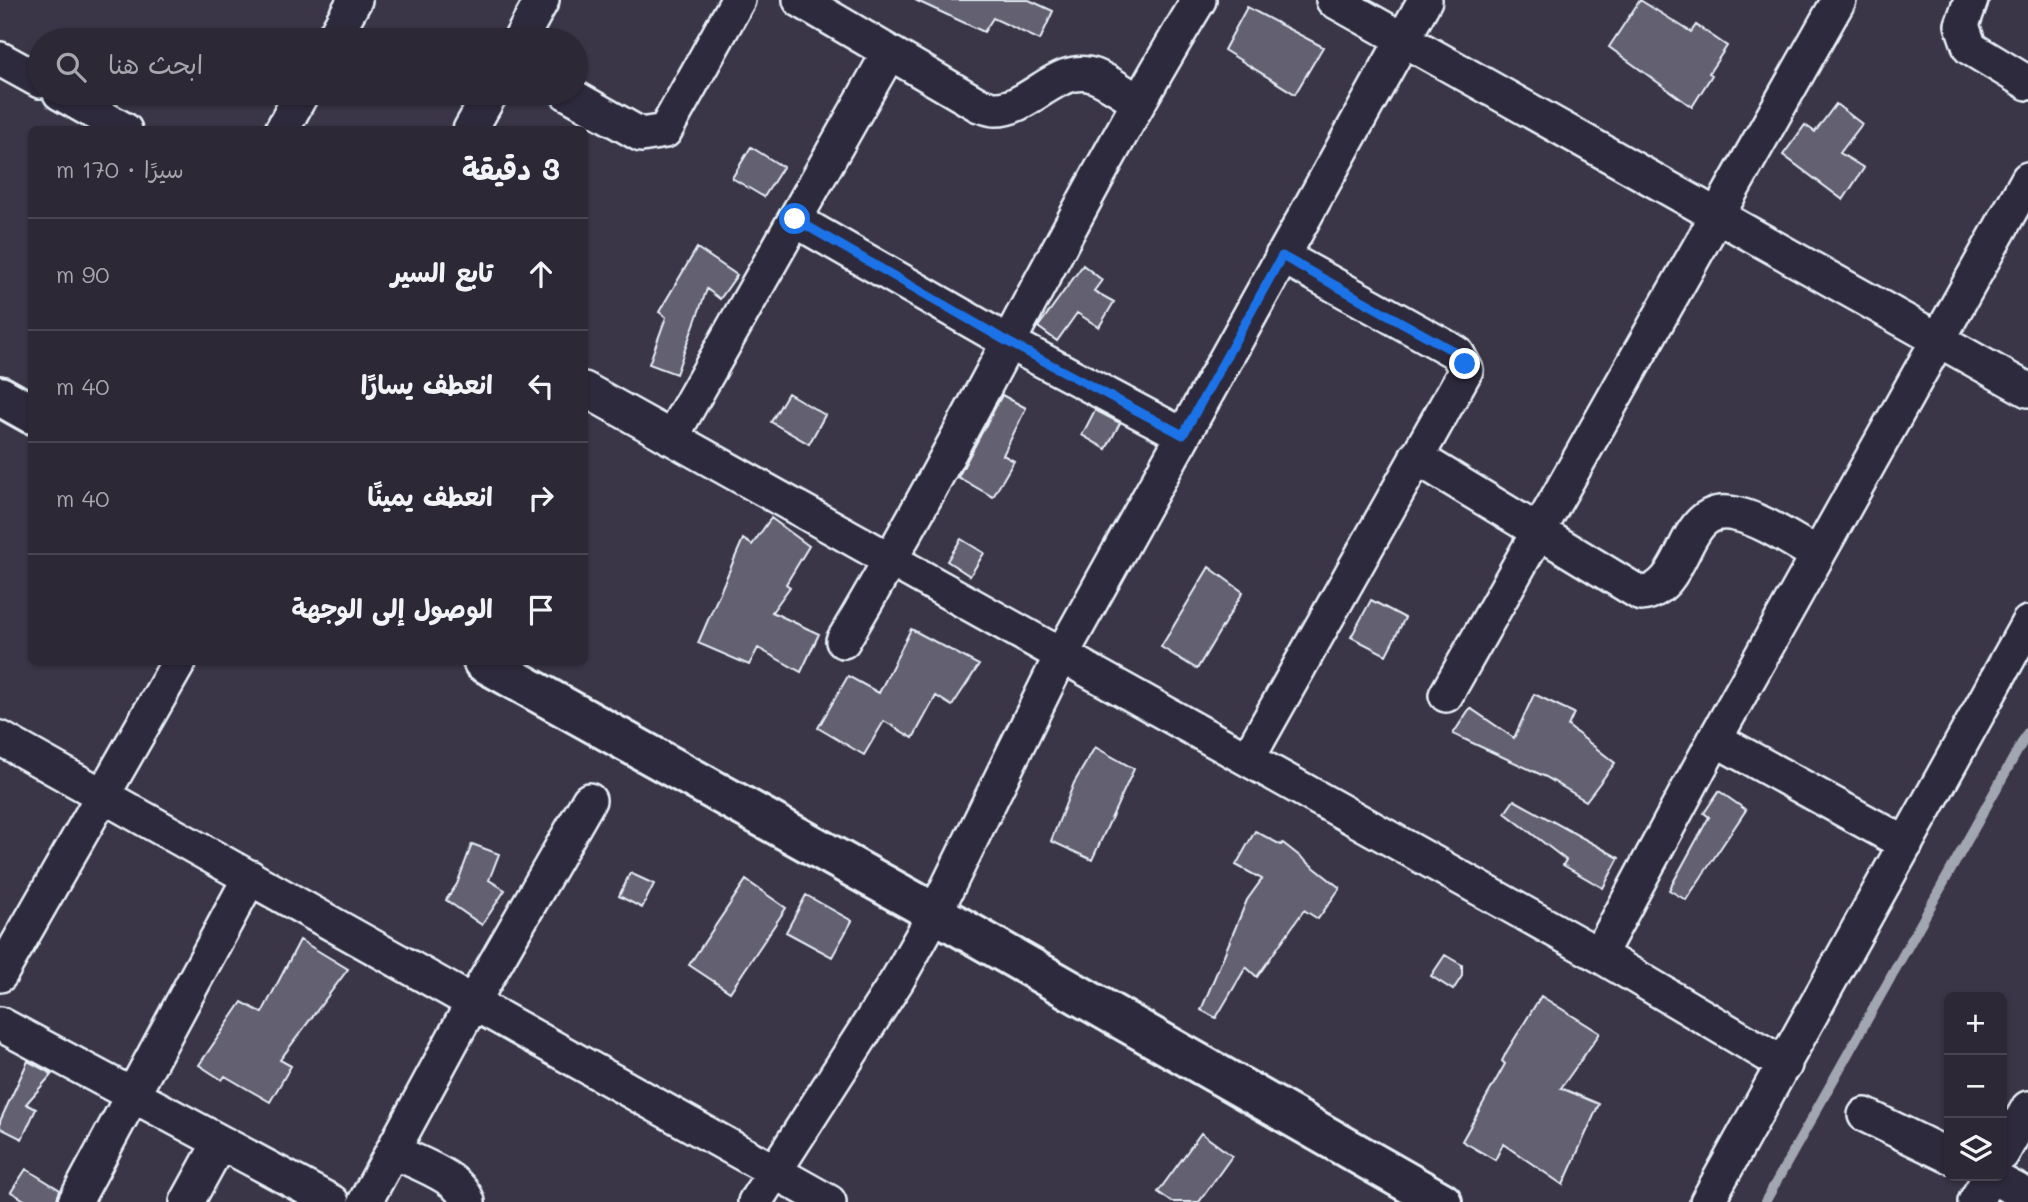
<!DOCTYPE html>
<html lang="ar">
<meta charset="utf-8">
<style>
:root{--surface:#2c2836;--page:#383442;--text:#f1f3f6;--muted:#a6a6ad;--line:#484451}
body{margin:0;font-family:Mali,"Playpen Sans Arabic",sans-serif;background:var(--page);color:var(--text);direction:rtl}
.controls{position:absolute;right:21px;bottom:21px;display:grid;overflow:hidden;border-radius:10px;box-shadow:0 2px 5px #0004}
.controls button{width:63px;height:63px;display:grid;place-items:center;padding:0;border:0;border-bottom:2px solid var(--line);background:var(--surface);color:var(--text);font:35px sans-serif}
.stop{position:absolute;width:21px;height:21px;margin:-16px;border:5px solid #1a73e8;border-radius:50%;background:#fff}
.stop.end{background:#1a73e8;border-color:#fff;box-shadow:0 2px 7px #0008}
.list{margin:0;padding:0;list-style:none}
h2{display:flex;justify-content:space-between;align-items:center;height:91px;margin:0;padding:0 28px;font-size:30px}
h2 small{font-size:23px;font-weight:400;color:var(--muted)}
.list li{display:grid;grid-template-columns:46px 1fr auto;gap:21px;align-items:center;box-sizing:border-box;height:112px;padding:0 28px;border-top:2px solid var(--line)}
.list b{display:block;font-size:26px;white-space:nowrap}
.list em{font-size:23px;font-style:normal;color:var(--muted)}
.icon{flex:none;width:38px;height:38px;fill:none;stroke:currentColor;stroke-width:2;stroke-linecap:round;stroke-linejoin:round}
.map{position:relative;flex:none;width:2028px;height:1202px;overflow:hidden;direction:ltr}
.search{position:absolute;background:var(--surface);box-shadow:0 2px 5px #0004;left:28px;top:28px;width:560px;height:77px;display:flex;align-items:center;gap:18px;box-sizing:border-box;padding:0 24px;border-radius:38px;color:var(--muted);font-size:26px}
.panel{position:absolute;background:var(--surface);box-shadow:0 2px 5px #0004;left:28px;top:126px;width:560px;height:539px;border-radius:10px;direction:rtl}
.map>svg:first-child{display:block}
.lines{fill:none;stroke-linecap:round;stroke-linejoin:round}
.stream{stroke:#a2a6b1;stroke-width:10}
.building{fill:#636171;stroke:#e8f1f8;stroke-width:2}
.minor-casing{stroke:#e8f1f8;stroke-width:38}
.secondary-casing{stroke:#e8f1f8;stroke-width:44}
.minor{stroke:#2f2a3d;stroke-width:33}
.secondary{stroke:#2f2a3d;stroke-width:38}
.route{stroke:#1a73e8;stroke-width:9}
</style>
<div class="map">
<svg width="2028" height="1202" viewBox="0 0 2028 1202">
<rect width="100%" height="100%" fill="#3a3648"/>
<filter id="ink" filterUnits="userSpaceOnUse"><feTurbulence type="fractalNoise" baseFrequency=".0143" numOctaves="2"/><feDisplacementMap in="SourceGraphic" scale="14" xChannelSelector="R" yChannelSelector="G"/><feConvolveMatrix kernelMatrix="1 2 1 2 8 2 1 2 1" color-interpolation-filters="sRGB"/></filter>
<g filter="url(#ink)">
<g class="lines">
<path class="stream" d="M1765 1202 2028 732"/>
</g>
<path class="building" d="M915 0H1029L1053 11 1040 40 993 18 984 32Z
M1640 0 1691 32 1696 25 1727 46 1709 73 1712 75 1692 107 1609 47Z
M1247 7 1323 47 1295 94 1224 50Z
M1836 104 1862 124 1840 153 1864 168 1843 200 1783 155 1805 125 1815 132Z
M751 147 783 167 764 197 732 178Z
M697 248 737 275 720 299 707 289 676 374 649 364 666 317 659 312Z
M1083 265 1102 280 1094 291 1114 302 1099 327 1077 313 1057 341 1038 327Z
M788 393 825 415 809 444 771 422Z
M1002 395 1026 408 1003 455 1014 461 993 497 958 477Z
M1095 410 1120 423 1106 449 1082 435Z
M771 518 809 546 786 584 790 587 772 612 819 634 801 672 758 648 749 665 698 643 743 539 752 545Z
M961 539 984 553 970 576 947 561Z
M1209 567 1243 592 1197 669 1161 647Z
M1371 600 1405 618 1386 655 1351 637Z
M911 629 979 665 952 706 936 696 913 738 884 721 864 755 818 728 848 676 879 693Z
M1534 694 1574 713 1568 726 1615 763 1586 801 1546 777 1453 734 1470 708 1514 738Z
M1095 747 1134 769 1092 860 1051 841 1074 783Z
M1719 791 1746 810 1686 900 1669 890 1709 817 1704 813Z
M1514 800 1619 858 1603 888 1563 865 1566 860 1505 813Z
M1255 831 1281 845 1283 843 1340 888 1318 919 1304 910 1257 977 1246 967 1216 1018 1201 1010 1247 900 1262 879 1236 865Z
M472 844 499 854 489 880 505 890 482 925 446 900 457 884Z
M630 873 654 884 642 908 619 896Z
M746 880 786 908 730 992 689 965Z
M806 895 852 921 832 957 786 932Z
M300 940 348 969 280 1060 291 1066 270 1102 225 1076 222 1080 199 1065 242 1002 262 1013Z
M1445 955 1462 965V976L1453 990 1431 976Z
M1541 996 1600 1033 1561 1088 1599 1104 1563 1185 1503 1144 1495 1160 1462 1141 1505 1064 1502 1061 1507 1051Z
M28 1061 52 1074 26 1104 36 1109 22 1139 0 1128V1121Z
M1201 1133 1232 1156 1199 1202H1172L1158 1192Z
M26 1169 60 1190 56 1202H28L11 1192Z"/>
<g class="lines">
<g class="minor-casing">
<path id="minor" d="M800 0 979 105C984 106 990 109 995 109 1030 110 1058 62 1095 76 1110 82 1124 93 1138 101
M1333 0 2028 390
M1971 0 1962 25 1970 48 2028 83
M332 40 355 0
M520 40 542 0
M0 59 40 81
M60 93 125 130
M567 93 641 135 665 131 738 0
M282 130 302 93
M470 130 491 93
M795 220 1008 342 1183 435
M584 389 1599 955 1785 1065
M671 438 889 53
M1416 457 1641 594C1690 588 1679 501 1735 514 1764 520 1792 541 1818 555
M843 641C968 431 1072 209 1199 0
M1446 695 1839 0
M0 738 829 1202
M1715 739 1906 844
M1248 758 1466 370 1457 353 1282 256
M1599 955 1715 739 2028 179
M0 975 179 662
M0 1024 332 1202
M1865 1115 1949 1156
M393 1151C416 1163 460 1176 468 1202
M2002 1154 2028 1108
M1990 1176 2028 1196
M75 1202 250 877
M187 1202 220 1142
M365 1202 473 1002 589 800
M755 1202 898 979 935 913 1062 654 1425 0
M1707 1202 2028 623
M1975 1202 1990 1176"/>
</g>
<g class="secondary-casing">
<path id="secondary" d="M0 396 32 414
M483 662 935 913 1442 1202"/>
</g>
<use href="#minor" class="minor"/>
<use href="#secondary" class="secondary"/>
</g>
</g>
<g class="lines" filter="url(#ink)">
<path class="route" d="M795 219 1008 342 1183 435 1282 256 1457 353 1465 364"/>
</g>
</svg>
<div class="controls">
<button>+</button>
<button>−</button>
<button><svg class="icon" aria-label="layers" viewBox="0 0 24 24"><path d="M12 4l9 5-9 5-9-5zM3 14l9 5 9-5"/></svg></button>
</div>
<div class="stop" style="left:795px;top:219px"></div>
<div class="stop end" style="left:1465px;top:364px"></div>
<div class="search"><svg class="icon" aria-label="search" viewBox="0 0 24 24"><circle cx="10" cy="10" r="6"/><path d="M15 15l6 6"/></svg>ابحث هنا</div>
<section class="panel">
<h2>3 دقيقة<small>سيرًا · 170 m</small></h2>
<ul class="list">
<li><svg class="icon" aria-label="ahead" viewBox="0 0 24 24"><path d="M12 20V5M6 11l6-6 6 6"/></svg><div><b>تابع السير</b></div><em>90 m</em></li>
<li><svg class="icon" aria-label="left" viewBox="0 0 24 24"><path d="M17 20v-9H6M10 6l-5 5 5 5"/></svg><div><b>انعطف يسارًا</b></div><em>40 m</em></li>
<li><svg class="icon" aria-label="right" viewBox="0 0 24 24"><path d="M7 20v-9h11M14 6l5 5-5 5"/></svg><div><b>انعطف يمينًا</b></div><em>40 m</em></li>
<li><svg class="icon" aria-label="arrive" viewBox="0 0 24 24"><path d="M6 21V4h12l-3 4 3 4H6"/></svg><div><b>الوصول إلى الوجهة</b></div></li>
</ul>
</section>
</div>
